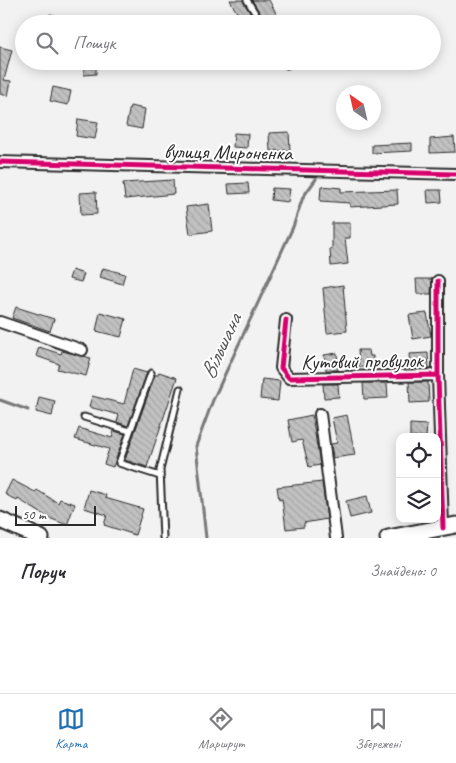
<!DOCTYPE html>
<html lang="uk">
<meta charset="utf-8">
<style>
:root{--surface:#fff;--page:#f2f2f3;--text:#2b2b33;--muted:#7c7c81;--line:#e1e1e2;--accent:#1f6fb2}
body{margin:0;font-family:Caveat,sans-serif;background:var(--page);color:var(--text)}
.controls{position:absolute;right:15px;bottom:15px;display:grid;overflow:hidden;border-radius:10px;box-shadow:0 2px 12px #0003}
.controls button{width:45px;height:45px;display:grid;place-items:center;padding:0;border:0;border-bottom:1px solid var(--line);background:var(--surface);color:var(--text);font:25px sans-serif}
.compass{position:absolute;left:336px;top:85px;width:45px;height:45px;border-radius:50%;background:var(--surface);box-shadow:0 2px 12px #0003;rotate:326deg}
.scale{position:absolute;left:15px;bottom:12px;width:81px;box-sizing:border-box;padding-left:5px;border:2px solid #2b2b2b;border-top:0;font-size:14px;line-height:18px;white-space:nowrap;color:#2b2b2b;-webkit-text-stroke:4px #fff;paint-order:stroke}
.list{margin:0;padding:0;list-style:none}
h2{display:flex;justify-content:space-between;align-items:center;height:65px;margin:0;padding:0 20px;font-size:21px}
h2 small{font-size:16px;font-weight:400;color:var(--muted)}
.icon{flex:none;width:28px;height:28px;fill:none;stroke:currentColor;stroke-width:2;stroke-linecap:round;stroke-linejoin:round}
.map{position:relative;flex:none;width:456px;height:538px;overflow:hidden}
.search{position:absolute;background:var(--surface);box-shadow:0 2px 12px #0003;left:15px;right:15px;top:15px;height:55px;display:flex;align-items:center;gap:12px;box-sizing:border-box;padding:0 18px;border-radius:28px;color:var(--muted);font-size:19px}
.sheet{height:155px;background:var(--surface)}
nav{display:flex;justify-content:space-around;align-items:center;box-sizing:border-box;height:70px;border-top:1px solid var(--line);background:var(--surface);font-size:14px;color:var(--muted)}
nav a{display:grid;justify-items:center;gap:2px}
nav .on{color:var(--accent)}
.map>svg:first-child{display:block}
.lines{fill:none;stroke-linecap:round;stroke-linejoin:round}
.stream{stroke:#787878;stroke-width:3}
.building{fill:url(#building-back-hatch);stroke:#2b2b2b}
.lane-casing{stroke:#2b2b2b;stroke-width:9}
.street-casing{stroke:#2b2b2b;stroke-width:14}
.secondary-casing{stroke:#2b2b2b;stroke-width:19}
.lane{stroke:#fff;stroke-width:5}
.street{stroke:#fff;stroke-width:10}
.secondary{stroke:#fff;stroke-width:15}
.cycleway-casing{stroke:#fff;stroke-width:8}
.cycleway{stroke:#d6006c;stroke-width:5}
.labels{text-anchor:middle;stroke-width:4;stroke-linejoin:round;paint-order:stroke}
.street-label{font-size:21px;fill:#2b2b2b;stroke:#fff}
.water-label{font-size:22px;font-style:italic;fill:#585858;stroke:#fff}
</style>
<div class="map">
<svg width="456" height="538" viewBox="0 0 456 538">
<defs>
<pattern id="building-back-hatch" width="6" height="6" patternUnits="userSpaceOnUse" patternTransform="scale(1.25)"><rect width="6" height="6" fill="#c1c1c1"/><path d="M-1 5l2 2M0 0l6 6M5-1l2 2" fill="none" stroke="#a6a6a6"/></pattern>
</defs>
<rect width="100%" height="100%" fill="#f2f2f2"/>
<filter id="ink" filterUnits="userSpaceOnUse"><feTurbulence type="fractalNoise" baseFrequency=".02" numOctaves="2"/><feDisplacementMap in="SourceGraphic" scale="10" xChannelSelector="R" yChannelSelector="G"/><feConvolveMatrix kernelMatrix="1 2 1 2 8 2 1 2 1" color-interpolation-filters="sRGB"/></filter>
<g filter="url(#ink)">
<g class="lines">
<path class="stream" d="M0 400 28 410
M206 538 196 446 213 400 293 227 303 197 316 179"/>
</g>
<path class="building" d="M230 0H243L257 24H243Z
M252 0H269L282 24H266Z
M50 14 74 21V24H47Z
M0 47 12 50 4 80 11 81 8 96 0 94Z
M84 61H96V74L84 75Z
M53 87 71 91 68 105 50 101Z
M130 106 145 109 142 129 126 126Z
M78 119 98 122 95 139 76 136Z
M289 132 290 150 270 151 269 133Z
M234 133 248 134 247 148 233 147Z
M454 137 455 152 430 153V139Z
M412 143V151L372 153V145Z
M173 180 174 194 125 199 123 183Z
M248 183 249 193 229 194 228 184Z
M321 186 341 188V192L397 190 398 204 350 207V203L320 201Z
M272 188 290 189 288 202 271 200Z
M427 190H441L442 202 428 203Z
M96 192 97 214 81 215 80 193Z
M209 204 212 231 190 234 186 207Z
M332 223H350V238H345L348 264 331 266 330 249H332Z
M103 268 125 274 122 284 100 277Z
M72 270 84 274 81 282 69 279Z
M416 279H432L431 294H417Z
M343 285 347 331 327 333 323 288Z
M16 307 54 319 50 331 12 318Z
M100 312 126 319 121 337 96 331Z
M427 313 431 336 413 339 409 315Z
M39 347 61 354 62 351 91 358 86 376 57 369 59 364 36 356Z
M358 350H369L370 356H373V367H359Z
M337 353 338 370H326L324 355Z
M428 353 429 368 412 369V366H410L409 354Z
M133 369 147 373 128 426 117 422 119 415 89 407 92 396 124 404Z
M159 372 177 378 147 467 125 460 155 375H158Z
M262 379 280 381 278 401 260 399Z
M409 382H428L429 402 410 403Z
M363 383H387L388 398 364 399Z
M323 384H338L339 397 324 398Z
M39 397 55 401 52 416 36 412Z
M312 415 320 465 309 467 302 440 292 442 288 420Z
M347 415 355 455 333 458 331 444 337 443 332 418Z
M410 424 427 425 426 437H410Z
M79 428 112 438 114 431 125 434 113 467 104 464 109 449 75 439Z
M12 480 35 492 37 490 58 503 60 499 75 504 67 525 49 518 18 499 17 501 5 494Z
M322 482 327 519 304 523V527L286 529 282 499 279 500 277 487Z
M89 490 106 495 105 498 143 509 135 535 104 525 107 515 84 508Z
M367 496 371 513 350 518 346 501Z"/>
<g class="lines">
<g class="lane-casing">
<path id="lane" d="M247 0 262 24
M285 61 287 65
M151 373 119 463 160 476
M84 417 130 431
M163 538 160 470 180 389"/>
</g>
<g class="street-casing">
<path id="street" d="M0 162 456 174
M438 281V375L443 528
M286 320 281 368 289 378 438 375
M0 322 82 350
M320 414 336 538"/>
</g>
<g class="secondary-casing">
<path id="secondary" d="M0 520 41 538
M388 538 456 525"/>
</g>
<use href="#lane" class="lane"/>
<use href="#street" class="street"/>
<use href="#secondary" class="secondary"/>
<g class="cycleway-casing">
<path id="cycleway" d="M0 162 456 174
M438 281V375L443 528
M286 320 281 368 289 378 438 375"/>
</g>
<use href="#cycleway" class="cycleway"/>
</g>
</g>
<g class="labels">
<g class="street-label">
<text transform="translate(228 152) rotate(1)" y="7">вулиця Мироненка</text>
<text transform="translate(362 361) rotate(-1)" y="7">Кутовий провулок</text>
</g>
<g class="water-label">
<text transform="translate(220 346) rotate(-65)" y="8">Вільшана</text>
</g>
</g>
</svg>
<div class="controls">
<button><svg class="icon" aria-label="locate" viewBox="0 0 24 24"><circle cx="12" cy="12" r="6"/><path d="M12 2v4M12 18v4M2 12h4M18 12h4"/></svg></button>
<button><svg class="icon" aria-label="layers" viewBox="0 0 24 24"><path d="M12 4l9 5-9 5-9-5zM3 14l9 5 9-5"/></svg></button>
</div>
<svg class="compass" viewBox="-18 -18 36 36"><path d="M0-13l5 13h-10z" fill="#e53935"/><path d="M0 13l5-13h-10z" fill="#7c7c81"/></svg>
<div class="scale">50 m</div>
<div class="search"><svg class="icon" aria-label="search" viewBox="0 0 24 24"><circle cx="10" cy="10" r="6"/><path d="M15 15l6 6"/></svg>Пошук</div>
</div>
<section class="sheet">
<h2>Поруч<small>Знайдено: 0</small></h2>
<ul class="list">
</ul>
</section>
<nav>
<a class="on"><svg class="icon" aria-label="map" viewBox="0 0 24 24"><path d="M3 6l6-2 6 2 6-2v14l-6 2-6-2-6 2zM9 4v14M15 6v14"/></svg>Карта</a>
<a><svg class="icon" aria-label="directions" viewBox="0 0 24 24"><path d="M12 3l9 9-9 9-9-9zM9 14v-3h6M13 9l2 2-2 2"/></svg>Маршрут</a>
<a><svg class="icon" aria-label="saved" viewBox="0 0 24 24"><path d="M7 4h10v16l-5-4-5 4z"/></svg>Збережені</a>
</nav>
